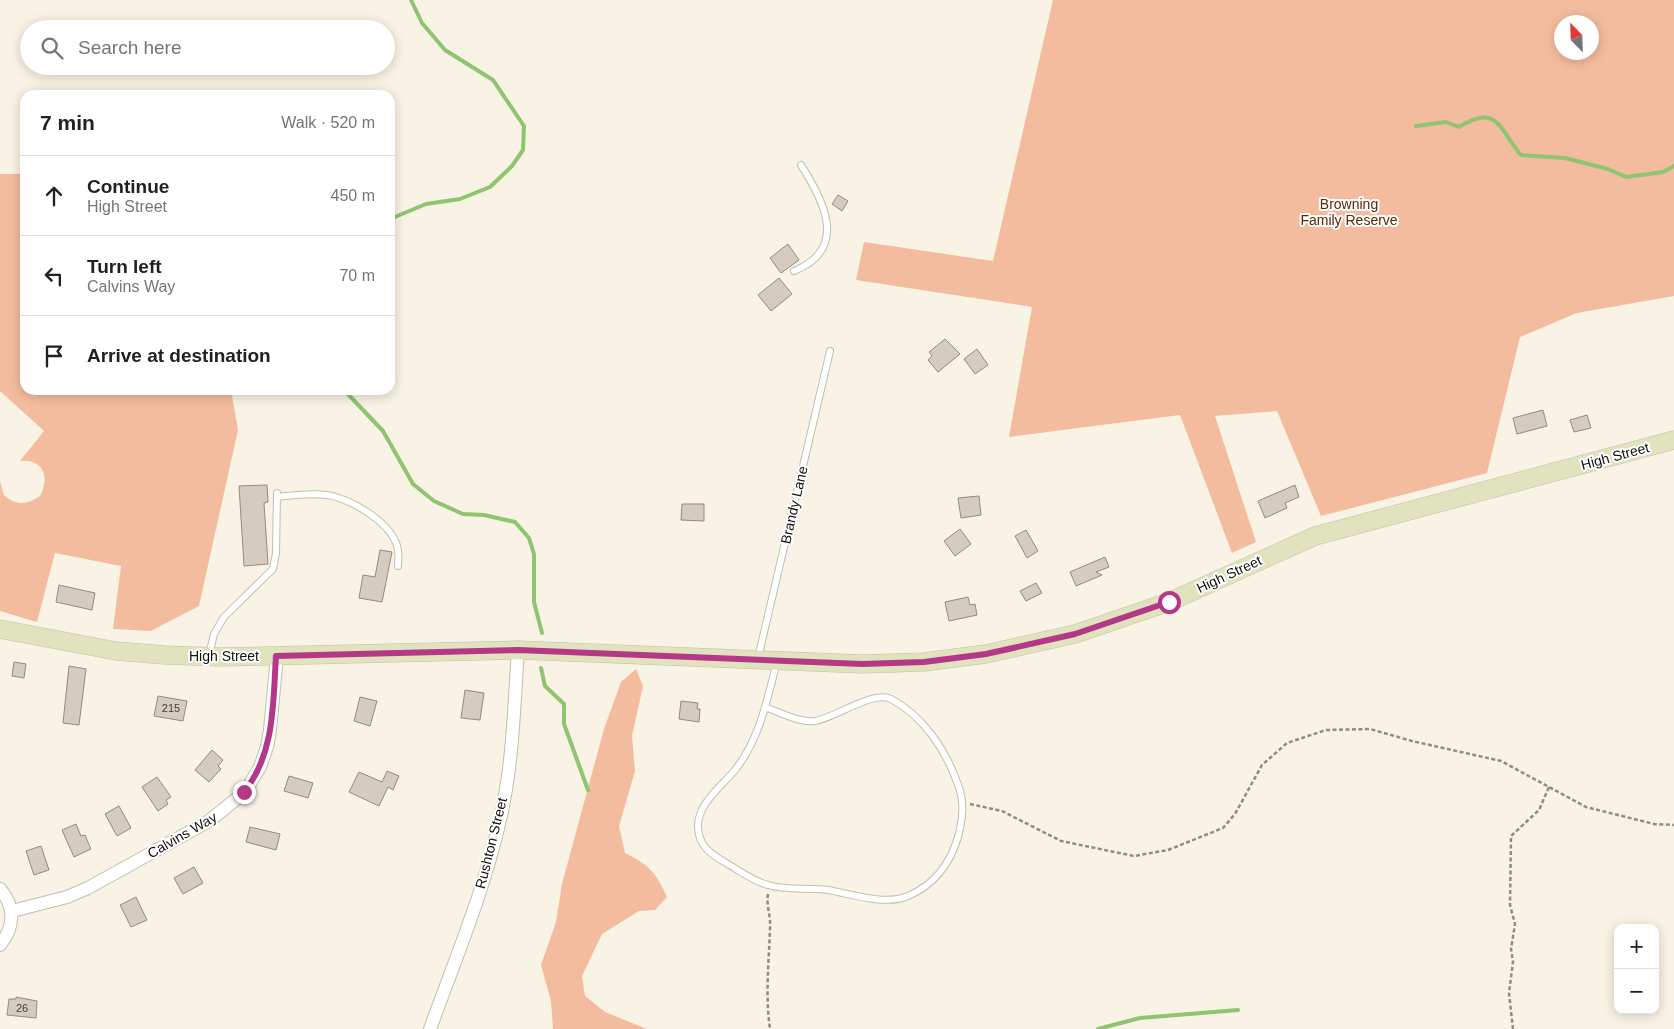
<!DOCTYPE html>
<meta charset="utf-8">
<style>
:root{--surface:#fff;--page:#f2f2f2;--text:#202124;--muted:#757577;--line:#e0e0e0}
body{margin:0;font-family:Helvetica,sans-serif;background:var(--page);color:var(--text)}
.controls{position:absolute;right:15px;bottom:15px;display:grid;overflow:hidden;border-radius:10px;box-shadow:0 2px 12px #0003}
.controls button{width:45px;height:45px;display:grid;place-items:center;padding:0;border:0;border-bottom:1px solid var(--line);background:var(--surface);color:var(--text);font:25px sans-serif}
.compass{position:absolute;left:1554px;top:15px;width:45px;height:45px;border-radius:50%;background:var(--surface);box-shadow:0 2px 12px #0003;rotate:337deg}
.stop{position:absolute;width:15px;height:15px;margin:-11px;border:4px solid #b43788;border-radius:50%;background:#fff}
.stop.end{background:#b43788;border-color:#fff;box-shadow:0 1px 5px #0008}
.list{margin:0;padding:0;list-style:none}
h2{display:flex;justify-content:space-between;align-items:center;height:65px;margin:0;padding:0 20px;font-size:21px}
h2 small{font-size:16px;font-weight:400;color:var(--muted)}
.list li{display:grid;grid-template-columns:32px 1fr auto;gap:15px;align-items:center;box-sizing:border-box;height:80px;padding:0 20px;border-top:1px solid var(--line)}
.list b{display:block;font-size:19px;white-space:nowrap}
.list p{margin:0;font-size:16px;white-space:nowrap;color:var(--muted)}
.list em{font-size:16px;font-style:normal;color:var(--muted)}
.icon{flex:none;width:28px;height:28px;fill:none;stroke:currentColor;stroke-width:2;stroke-linecap:round;stroke-linejoin:round}
.map{position:relative;flex:none;width:1674px;height:1029px;overflow:hidden}
.search{position:absolute;background:var(--surface);box-shadow:0 2px 12px #0003;left:20px;top:20px;width:375px;height:55px;display:flex;align-items:center;gap:12px;box-sizing:border-box;padding:0 18px;border-radius:28px;color:var(--muted);font-size:19px}
.panel{position:absolute;background:var(--surface);box-shadow:0 2px 12px #0003;left:20px;top:90px;width:375px;height:305px;border-radius:15px}
.map>svg:first-child{display:block}
.green{fill:#f4bc9f;fill-rule:evenodd}
.lines{fill:none;stroke-linecap:round;stroke-linejoin:round}
.stream{stroke:#8fc470;stroke-width:4}
.building{fill:#d6cbbf;stroke:#948a7e}
.lane-casing{stroke:#c3bfb0;stroke-width:8}
.street-casing{stroke:#c3bfb0;stroke-width:14}
.secondary-casing{stroke:#c3bfb0;stroke-width:19}
.path{stroke:#8f8c81;stroke-width:2.5;stroke-dasharray:4 2.5;stroke-linecap:butt}
.lane{stroke:#fff;stroke-width:6}
.street{stroke:#fff;stroke-width:12}
.secondary{stroke:#e1e3be;stroke-width:18}
.route{stroke:#b43788;stroke-width:6}
.labels{text-anchor:middle;stroke-width:4;stroke-linejoin:round;paint-order:stroke}
.number-label{font-size:11px;fill:#423e37}
.park-label{font-size:14px;fill:#5d2500;stroke:#fff}
.street-label{font-size:14px;fill:#100f0a;stroke:#fff}
</style>
<div class="map">
<svg width="1674" height="1029" viewBox="0 0 1674 1029">
<rect width="100%" height="100%" fill="#f8f3e4"/>
<path class="green" d="M1053 0H1674V296L1577 313 1520 337 1487 473 1321 516 1277 411 1215 416 1256 542 1232 553 1180 415 1009 437 1032 307 856 280 864 242 993 261ZM1592 22V52H1562V22Z
M0 174H20L25 176V390H231L238 430 199 606 151 631 113 629 121 566 55 553 37 622 0 611V482L4 495C16 506 27 505 40 496 50 477 44 459 20 461L44 431 0 391Z
M636 669 643 686 632 736 635 771 619 826 625 853C649 865 656 872 667 897L655 910 639 911 602 934 582 976 585 996 605 1012 647 1029H553L551 1001 541 965 556 922 562 884 604 729 621 682Z"/>
<g class="lines">
<path class="stream" d="M1416 126 1446 122 1459 127C1498 103 1499 129 1521 155L1565 158 1608 169 1626 177 1663 172 1674 166
M390 219 426 204 460 199 490 187 512 166 523 150 524 126 493 80 445 50 422 23 411 0
M344 390 383 431 413 484 434 501 463 514 484 515 515 522 529 538 534 554V602L542 633
M541 668 545 686 564 704V724L588 790
M1098 1029 1140 1018 1238 1010"/>
</g>
<path class="building" d="M838 195 848 201 842 211 832 204Z
M788 244 799 260 781 273 770 258Z
M779 278 792 294 771 311 758 295Z
M945 339 960 354 938 372 928 360 932 356 929 352Z
M977 349 988 365 975 374 964 359Z
M1543 410 1547 426 1517 434 1513 418Z
M1587 415 1591 428 1574 432 1570 420Z
M267 485 268 502 264 503 268 564 244 566 239 486Z
M1295 485 1299 497 1285 503 1287 508 1265 518 1258 501Z
M979 496 981 515 961 518 958 498Z
M682 504H704V521L681 520Z
M960 529 971 544 955 556 944 541Z
M1026 530 1038 551 1027 558 1015 536Z
M380 550 392 552 382 602 359 598 363 575 375 577Z
M1105 557 1109 567 1096 572 1102 575 1076 586 1070 572Z
M1036 583 1042 593 1026 601 1020 591Z
M59 585 95 593 92 610 56 602Z
M968 597 970 605 975 604 977 615 949 621 945 602Z
M14 662 26 664 24 678 12 676Z
M69 666 86 669 79 725 63 723Z
M465 690 484 693 480 720 461 718Z
M158 696 187 701 183 721 154 716Z
M360 697 377 701 370 726 354 721Z
M681 701 698 703 697 709H700L699 722 679 719Z
M212 750 223 760 218 766 221 769 209 782 195 770Z
M387 771 399 776 393 790 388 787 379 806 349 792 359 772 382 782Z
M289 776 313 783 308 798 284 791Z
M157 777 171 797 166 800 168 804 158 811 142 787Z
M119 806 131 828 117 836 105 814Z
M76 824 81 836 85 835 91 849 74 857 62 830Z
M250 827 280 834 276 850 246 842Z
M41 846 49 870 34 875 26 851Z
M194 867 203 883 183 894 174 878Z
M136 897 147 920 131 927 120 905Z
M16 997 37 1001 36 1018 7 1015 9 999H16Z"/>
<g class="lines">
<g class="lane-casing">
<path id="lane" d="M794 271C849 249 824 201 801 165
M277 497C294 495 310 493 327 495 352 499 394 524 398 550 399 555 398 561 398 566
M209 655 214 634 224 617 273 569 276 553 277 493
M758 658 830 351
M765 707C779 712 799 723 815 721 835 718 873 690 891 699 923 716 945 749 957 782 965 801 963 818 958 837 950 864 934 885 908 896 885 906 852 894 828 890 809 887 787 891 768 885 756 882 746 875 736 869 719 858 698 851 698 826 698 803 722 786 735 770 760 739 767 699 777 662"/>
</g>
<g class="street-casing">
<path id="street" d="M0 889C16 907 14 928 0 945
M12 911 67 897 88 888 209 821 245 792 260 767 267 747 270 730 277 656
M430 1029C455 960 484 891 500 820 513 765 514 706 518 650"/>
</g>
<g class="secondary-casing">
<path id="secondary" d="M0 629 116 651 165 655 221 657 518 650 862 664 924 662 986 654 1075 634 1169 602 1315 536 1674 440"/>
</g>
<path class="path" d="M970 804 1002 811 1061 841 1134 856 1168 850 1223 828 1235 814 1262 765 1287 743 1326 730 1370 729 1412 741 1501 761 1586 807 1654 824 1674 825
M768 894C766 906 771 916 770 928 769 962 765 995 770 1029
M1513 1029 1509 993 1513 962 1511 949 1515 924 1510 905 1511 836 1539 810 1549 787"/>
<use href="#lane" class="lane"/>
<use href="#street" class="street"/>
<use href="#secondary" class="secondary"/>
</g>
<g class="lines">
<path class="route" d="M244 792C275 754 273 702 276 656L518 650 862 664 924 662 986 654 1075 634 1169 602"/>
</g>
<g class="labels">
<g class="number-label">
<text x="171" y="712">215</text>
<text x="22" y="1012">26</text>
</g>
<g class="park-label">
<text x="1349" y="209">Browning<tspan x="1349" dy="16">Family Reserve</tspan></text>
</g>
<g class="street-label">
<text transform="translate(1615 456) rotate(-15)" y="5">High Street</text>
<text transform="translate(794 505) rotate(-77)" y="5">Brandy Lane</text>
<text transform="translate(1229 574) rotate(-25)" y="5">High Street</text>
<text x="224" y="661">High Street</text>
<text transform="translate(182 835) rotate(-30)" y="5">Calvins Way</text>
<text transform="translate(491 843) rotate(-76)" y="5">Rushton Street</text>
</g>
</g>
</svg>
<div class="controls">
<button>+</button>
<button>−</button>
</div>
<svg class="compass" viewBox="-18 -18 36 36"><path d="M0-13l5 13h-10z" fill="#e53935"/><path d="M0 13l5-13h-10z" fill="#757577"/></svg>
<div class="stop" style="left:1169px;top:602px"></div>
<div class="stop end" style="left:244px;top:792px"></div>
<div class="search"><svg class="icon" aria-label="search" viewBox="0 0 24 24"><circle cx="10" cy="10" r="6"/><path d="M15 15l6 6"/></svg>Search here</div>
<section class="panel">
<h2>7 min<small>Walk · 520 m</small></h2>
<ul class="list">
<li><svg class="icon" aria-label="ahead" viewBox="0 0 24 24"><path d="M12 20V5M6 11l6-6 6 6"/></svg><div><b>Continue</b><p>High Street</p></div><em>450 m</em></li>
<li><svg class="icon" aria-label="left" viewBox="0 0 24 24"><path d="M17 20v-9H6M10 6l-5 5 5 5"/></svg><div><b>Turn left</b><p>Calvins Way</p></div><em>70 m</em></li>
<li><svg class="icon" aria-label="arrive" viewBox="0 0 24 24"><path d="M6 21V4h12l-3 4 3 4H6"/></svg><div><b>Arrive at destination</b></div></li>
</ul>
</section>
</div>
